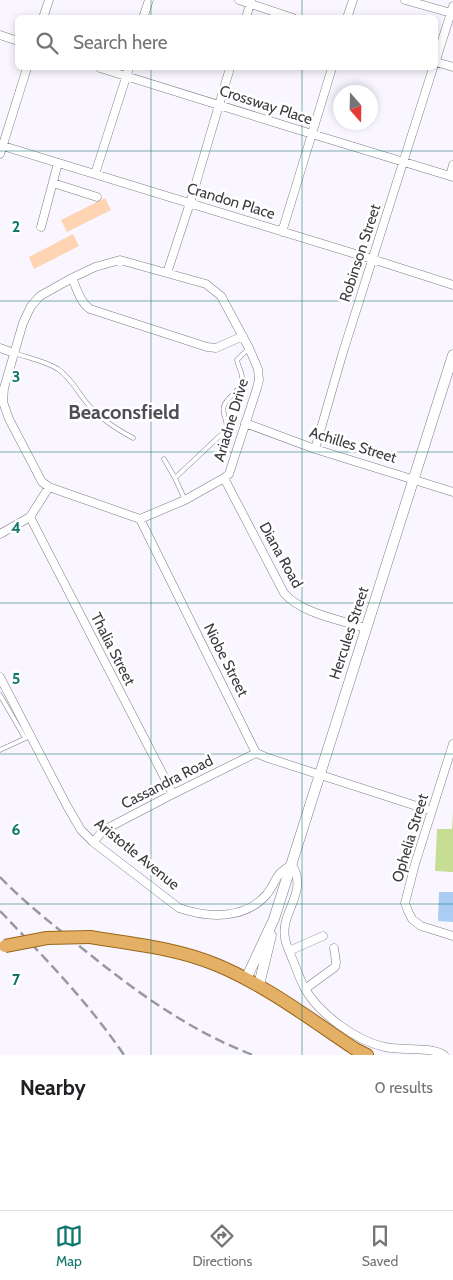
<!DOCTYPE html>
<style>
:root{--surface:#fff;--page:#f2f2f2;--text:#202124;--muted:#757577;--line:#e0e0e0;--accent:#0f766e}
body{margin:0;font-family:Cabin,sans-serif;background:var(--page);color:var(--text)}
.compass{position:absolute;left:333px;top:85px;width:45px;height:45px;border-radius:50%;background:var(--surface);box-shadow:0 2px 8px #0003;rotate:160deg}
.list{margin:0;padding:0;list-style:none}
h2{display:flex;justify-content:space-between;align-items:center;height:65px;margin:0;padding:0 20px;font-size:21px}
h2 small{font-size:16px;font-weight:400;color:var(--muted)}
.icon{flex:none;width:28px;height:28px;fill:none;stroke:currentColor;stroke-width:2;stroke-linecap:round;stroke-linejoin:round}
.map{position:relative;flex:none;width:453px;height:1055px;overflow:hidden}
.search{position:absolute;background:var(--surface);box-shadow:0 2px 8px #0003;left:15px;right:15px;top:15px;height:55px;display:flex;align-items:center;gap:12px;box-sizing:border-box;padding:0 18px;border-radius:8px;color:var(--muted);font-size:19px}
.sheet{height:155px;background:var(--surface)}
nav{display:flex;justify-content:space-around;align-items:center;box-sizing:border-box;height:70px;border-top:1px solid var(--line);background:var(--surface);font-size:14px;color:var(--muted)}
nav a{display:grid;justify-items:center;gap:2px}
nav .on{color:var(--accent)}
.map>svg:first-child{display:block}
.green{fill:#c6dd94}
.water{fill:#abcdf3}
.building{fill:#fed4b2}
.lines{fill:none;stroke-linecap:round;stroke-linejoin:round}
.service-casing{stroke:#7f7c84;stroke-width:5}
.minor-casing{stroke:#7f7c84;stroke-width:9}
.tertiary-casing{stroke:#7f7c84;stroke-width:11}
.primary-casing{stroke:#9c6516;stroke-width:14}
.service{stroke:#fff;stroke-width:4}
.minor{stroke:#fff;stroke-width:8}
.tertiary{stroke:#fff;stroke-width:10}
.primary{stroke:#e3b066;stroke-width:12}
.rail{stroke:#9a989e;stroke-width:2.5;stroke-dasharray:10 5;stroke-linecap:butt}
.primary-bridge-casing{stroke:#9c6516;stroke-width:14;stroke-linecap:butt}
.primary-bridge{stroke:#e3b066;stroke-width:12}
.grid{fill:none;stroke:#0f766e;stroke-width:1;stroke-opacity:0.55}
.labels{text-anchor:middle;stroke-width:5;stroke-linejoin:round;paint-order:stroke}
.street-label{font-size:15px;fill:#3c3b3e;stroke:#fff}
.district-label{font-size:20px;font-weight:bold;fill:#504d54;stroke:#fff}
.grid-label{font-size:16px;text-anchor:middle;font-weight:bold;fill:#0f766e;stroke:#fff;stroke-width:5;stroke-linejoin:round;paint-order:stroke}
</style>
<div class="map">
<svg width="453" height="1055" viewBox="0 0 453 1055">
<rect width="100%" height="100%" fill="#f9f6ff"/>
<path class="green" d="M453 813V872L435 871 437 829H452Z"/>
<path class="water" d="M439 892H453V922L438 921Z"/>
<path class="building" d="M105 198 111 210 67 232 61 220Z
M73 234 79 246 34 269 29 257Z"/>
<g class="lines">
<g class="service-casing">
<path id="service" d="M14 353C29 358 45 361 58 369 71 378 77 391 86 402 99 418 115 428 133 438
M164 459 175 478
M185 500 175 478 226 430C229 421 221 414 224 406 227 396 242 391 242 380 243 373 238 367 237 360L249 348
M0 695 25 738
M0 750 26 738"/>
</g>
<g class="minor-casing">
<path id="minor" d="M239 0 293 18
M405 0 451 13
M43 18 49 0
M143 18 149 0
M246 18 251 0
M347 18 353 0
M0 35 18 41
M436 60 453 6
M436 62 453 67
M100 68 312 134 453 177
M0 145 372 259 453 285
M0 154 27 68
M95 174 129 68
M450 176 453 165
M53 183 97 197
M41 227 58 163
M282 232 332 68
M120 260 206 284 221 296 249 348 258 369 259 380 257 388 229 474 224 478 185 500 140 519 49 487 42 482 9 419 3 402 4 388 23 323 31 306 40 296 72 278 95 267Z
M167 273 190 203 230 68
M72 278C77 289 80 302 90 309L207 347 216 348 243 336
M0 348 14 353
M245 423 315 449 453 492
M315 449 343 352 433 68
M224 478 284 593C300 613 341 620 365 628
M30 517 173 794
M140 519 256 753 268 758 432 811
M0 534 30 517 49 487
M0 677 67 806 81 830 93 842 179 908C208 918 245 920 267 894 278 880 273 875 292 865 309 892 280 912 285 938 286 946 291 955 294 963 297 971 300 979 304 987 318 1013 356 1041 385 1047 402 1051 430 1046 444 1055
M453 744 415 864 405 903 408 911 412 919 421 926 453 936
M93 842 104 830 173 794 256 753
M289 951 323 936
M305 989 335 967 336 962 334 948"/>
</g>
<g class="tertiary-casing">
<path id="tertiary" d="M246 979 274 919 453 355
M259 985 271 935"/>
</g>
<g class="primary-casing">
<path id="primary" d="M90 937C132 944 177 948 217 965 267 986 310 1019 355 1049L367 1055"/>
</g>
<use href="#service" class="service"/>
<use href="#minor" class="minor"/>
<use href="#tertiary" class="tertiary"/>
<use href="#primary" class="primary"/>
<path class="rail" d="M0 877C22 900 47 920 72 940 128 986 185 1029 253 1055
M0 911C44 957 88 1002 124 1055"/>
<g class="primary-bridge-casing">
<path id="primary-bridge" d="M5 946 47 938 90 937"/>
</g>
<use href="#primary-bridge" class="primary-bridge"/>
</g>
<path class="grid" d="M151 0V18M302 0V18M151 68V1055M302 68V1055M0 151H453M0 301H453M0 452H453M0 603H453M0 754H453M0 904H453"/>
<g class="labels">
<g class="street-label">
<text transform="translate(266 105) rotate(18)" y="5">Crossway Place</text>
<text transform="translate(231 201) rotate(17)" y="5">Crandon Place</text>
<text transform="translate(360 253) rotate(-72)" y="5">Robinson Street</text>
<text transform="translate(231 420) rotate(-73)" y="5">Ariadne Drive</text>
<text transform="translate(353 445) rotate(17)" y="5">Achilles Street</text>
<text transform="translate(281 555) rotate(61)" y="5">Diana Road</text>
<text transform="translate(349 633) rotate(-72)" y="5">Hercules Street</text>
<text transform="translate(113 649) rotate(63)" y="5">Thalia Street</text>
<text transform="translate(226 660) rotate(63)" y="5">Niobe Street</text>
<text transform="translate(167 782) rotate(-27)" y="5">Cassandra Road</text>
<text transform="translate(410 838) rotate(-73)" y="5">Ophelia Street</text>
<text transform="translate(137 854) rotate(39)" y="5">Aristotle Avenue</text>
</g>
<g class="district-label">
<text x="124" y="419">Beaconsfield</text>
</g>
</g>
<g class="grid-label">
<text x="16" y="232">2</text>
<text x="16" y="382">3</text>
<text x="16" y="533">4</text>
<text x="16" y="684">5</text>
<text x="16" y="835">6</text>
<text x="16" y="985">7</text>
</g>
</svg>
<svg class="compass" viewBox="-18 -18 36 36"><path d="M0-13l5 13h-10z" fill="#e53935"/><path d="M0 13l5-13h-10z" fill="#757577"/></svg>
<div class="search"><svg class="icon" aria-label="search" viewBox="0 0 24 24"><circle cx="10" cy="10" r="6"/><path d="M15 15l6 6"/></svg>Search here</div>
</div>
<section class="sheet">
<h2>Nearby<small>0 results</small></h2>
<ul class="list">
</ul>
</section>
<nav>
<a class="on"><svg class="icon" aria-label="map" viewBox="0 0 24 24"><path d="M3 6l6-2 6 2 6-2v14l-6 2-6-2-6 2zM9 4v14M15 6v14"/></svg>Map</a>
<a><svg class="icon" aria-label="directions" viewBox="0 0 24 24"><path d="M12 3l9 9-9 9-9-9zM9 14v-3h6M13 9l2 2-2 2"/></svg>Directions</a>
<a><svg class="icon" aria-label="saved" viewBox="0 0 24 24"><path d="M7 4h10v16l-5-4-5 4z"/></svg>Saved</a>
</nav>
